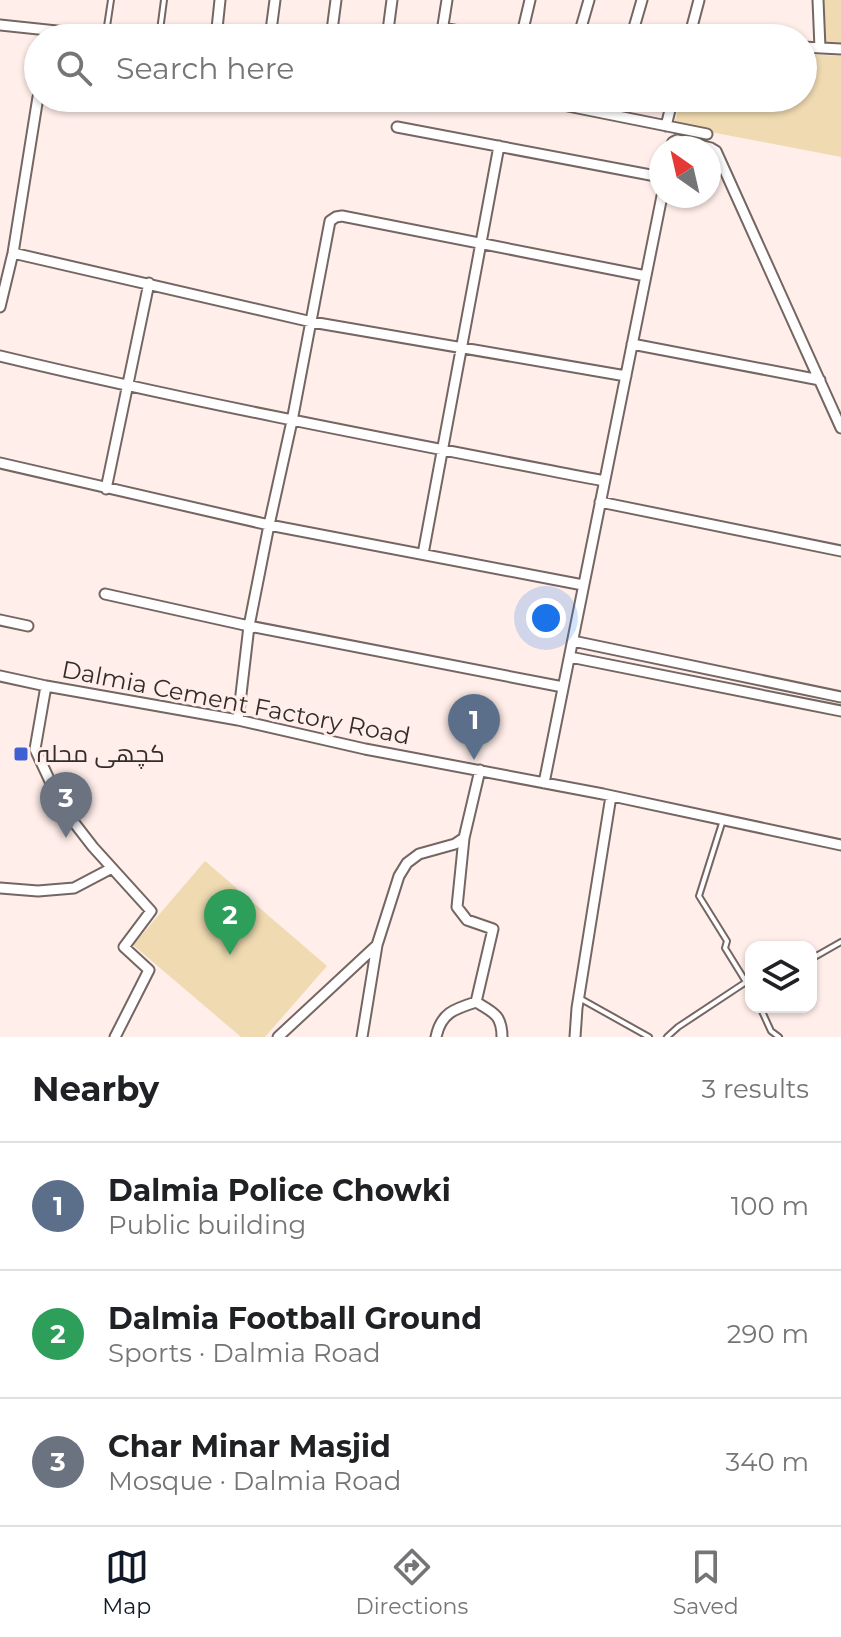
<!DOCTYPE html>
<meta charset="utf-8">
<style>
:root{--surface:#fff;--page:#f6f6f6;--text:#202124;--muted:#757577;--line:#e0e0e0;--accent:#111827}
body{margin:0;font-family:Montserrat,Cairo,sans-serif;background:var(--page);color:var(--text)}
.controls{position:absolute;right:24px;bottom:24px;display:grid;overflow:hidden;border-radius:16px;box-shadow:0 2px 6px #0004}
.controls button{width:72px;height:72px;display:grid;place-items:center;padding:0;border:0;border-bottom:2px solid var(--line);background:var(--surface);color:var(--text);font:40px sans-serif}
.compass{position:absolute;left:649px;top:136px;width:72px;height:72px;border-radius:50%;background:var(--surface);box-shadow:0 2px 6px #0004;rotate:326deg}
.you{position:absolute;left:546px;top:618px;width:28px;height:28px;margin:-20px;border:6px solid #fff;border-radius:50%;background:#1a73e8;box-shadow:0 0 0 12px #1a73e833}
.badge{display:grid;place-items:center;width:52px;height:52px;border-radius:50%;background:var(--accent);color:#fff;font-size:26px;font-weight:700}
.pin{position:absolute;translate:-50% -66px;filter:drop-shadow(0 2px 4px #0008)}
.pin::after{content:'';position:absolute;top:42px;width:28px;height:24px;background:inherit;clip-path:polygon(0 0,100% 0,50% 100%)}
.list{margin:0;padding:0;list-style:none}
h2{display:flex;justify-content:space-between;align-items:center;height:104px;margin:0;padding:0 32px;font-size:34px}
h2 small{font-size:26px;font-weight:400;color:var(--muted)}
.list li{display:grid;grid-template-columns:52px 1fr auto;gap:24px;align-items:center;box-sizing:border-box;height:128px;padding:0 32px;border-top:2px solid var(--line)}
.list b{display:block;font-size:30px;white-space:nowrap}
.list p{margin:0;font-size:26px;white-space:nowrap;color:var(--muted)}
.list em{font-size:26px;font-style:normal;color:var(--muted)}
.icon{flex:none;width:44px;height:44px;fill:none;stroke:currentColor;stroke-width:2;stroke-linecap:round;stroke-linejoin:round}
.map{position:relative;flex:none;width:841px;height:1037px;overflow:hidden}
.search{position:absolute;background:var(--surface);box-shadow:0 2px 6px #0004;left:24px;right:24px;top:24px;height:88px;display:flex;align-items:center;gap:20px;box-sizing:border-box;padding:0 28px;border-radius:44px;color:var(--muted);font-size:30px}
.sheet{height:488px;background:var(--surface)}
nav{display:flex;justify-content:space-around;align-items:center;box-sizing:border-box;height:112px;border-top:2px solid var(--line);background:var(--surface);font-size:22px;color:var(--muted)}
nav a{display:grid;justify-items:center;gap:4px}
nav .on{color:var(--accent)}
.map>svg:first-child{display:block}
.green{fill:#efdab1}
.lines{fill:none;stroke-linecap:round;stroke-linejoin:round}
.service-casing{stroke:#746662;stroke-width:8}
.minor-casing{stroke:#746662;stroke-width:13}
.service{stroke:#fff;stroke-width:4}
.minor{stroke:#fff;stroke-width:9}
.poi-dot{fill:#3e60d2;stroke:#ffeeea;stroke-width:3}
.labels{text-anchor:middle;stroke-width:6;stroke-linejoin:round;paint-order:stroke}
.street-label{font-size:24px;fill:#322c2a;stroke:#ffeeea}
.poi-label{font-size:24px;fill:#322c2a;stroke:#ffeeea;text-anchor:start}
</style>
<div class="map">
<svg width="841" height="1037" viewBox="0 0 841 1037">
<rect width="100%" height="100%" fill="#ffeeea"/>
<path class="green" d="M823 0H841V45H824Z
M803 54 841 56V157L674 125 681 98H803Z
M205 861 327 966 265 1037H241L133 945Z"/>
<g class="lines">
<g class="service-casing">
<path id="service" d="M106 33 111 0
M159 38 164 0
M723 820 699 896 727 941 725 948 751 990
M811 959 841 942
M581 999 649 1037
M760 1007 771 1031 779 1037
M667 1037 678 1027 746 982"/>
</g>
<g class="minor-casing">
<path id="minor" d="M818 0 820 48
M0 25 123 38
M443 28 494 38
M216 38 220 0
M270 38 275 0
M331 38 336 0
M387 38 392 0
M441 38 447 0
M521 38 530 0
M578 38 589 0
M631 38 642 0
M689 38 699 0
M803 47 841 49
M528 98 707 134
M608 114 612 98
M666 126 673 98
M397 127 661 177
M670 148 673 142 677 140 711 148 716 151 841 428
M13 253 312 322 626 376
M0 307 13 253 38 97
M632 344 820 380
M0 356C200 404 402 442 604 481
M0 463 269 525 583 585
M106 489 149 283
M600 502 841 551
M423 554 499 146
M105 594 249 626 563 687
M0 620 28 626
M573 641 841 697
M570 657 841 711
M0 676 46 686 238 720 365 749 603 794 841 845
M46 686 35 749 62 807 93 847 151 911 124 947 149 970 115 1037
M238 720 249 626 269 525 292 421 330 221 336 217 342 216 646 276
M544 783 662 196
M0 888 38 891 74 888 112 868
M476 1002 493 929 467 920 457 907 464 838 480 770
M278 1037 377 945
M362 1037 377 945 399 876 407 863 419 854 455 844 464 838
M436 1037C441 1013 454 1009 476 1002 493 1012 502 1015 502 1037
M575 1037 577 1008 611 796"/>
</g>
<use href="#service" class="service"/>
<use href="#minor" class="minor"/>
</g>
<rect class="poi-dot" x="13" y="746" width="16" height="16" rx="4"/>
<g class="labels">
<g class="street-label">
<text transform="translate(236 703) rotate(11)" y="8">Dalmia Cement Factory Road</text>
</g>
<g class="poi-label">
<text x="37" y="762">کچھی محلہ</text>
</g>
</g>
</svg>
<div class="controls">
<button><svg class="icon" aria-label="layers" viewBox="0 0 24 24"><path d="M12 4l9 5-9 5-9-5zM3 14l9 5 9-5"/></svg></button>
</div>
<svg class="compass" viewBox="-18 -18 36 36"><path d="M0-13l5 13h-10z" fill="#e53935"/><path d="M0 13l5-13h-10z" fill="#757577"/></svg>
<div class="you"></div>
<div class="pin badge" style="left:474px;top:760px;background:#5c6f8a">1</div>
<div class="pin badge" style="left:230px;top:955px;background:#2e9e5b">2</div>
<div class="pin badge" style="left:66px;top:838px;background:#6b7280">3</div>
<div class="search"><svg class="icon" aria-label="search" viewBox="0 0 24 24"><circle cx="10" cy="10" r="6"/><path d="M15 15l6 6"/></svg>Search here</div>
</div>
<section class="sheet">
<h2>Nearby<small>3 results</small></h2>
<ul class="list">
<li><span class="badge" style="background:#5c6f8a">1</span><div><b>Dalmia Police Chowki</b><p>Public building</p></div><em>100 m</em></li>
<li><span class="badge" style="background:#2e9e5b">2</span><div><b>Dalmia Football Ground</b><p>Sports · Dalmia Road</p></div><em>290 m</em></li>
<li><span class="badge" style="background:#6b7280">3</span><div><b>Char Minar Masjid</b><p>Mosque · Dalmia Road</p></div><em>340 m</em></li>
</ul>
</section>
<nav>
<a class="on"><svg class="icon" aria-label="map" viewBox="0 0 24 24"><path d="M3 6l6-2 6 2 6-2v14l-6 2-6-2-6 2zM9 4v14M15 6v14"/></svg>Map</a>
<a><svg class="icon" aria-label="directions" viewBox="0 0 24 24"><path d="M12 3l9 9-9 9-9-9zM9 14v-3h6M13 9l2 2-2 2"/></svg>Directions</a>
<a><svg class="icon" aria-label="saved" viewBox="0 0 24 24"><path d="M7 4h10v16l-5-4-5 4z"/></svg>Saved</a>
</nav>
